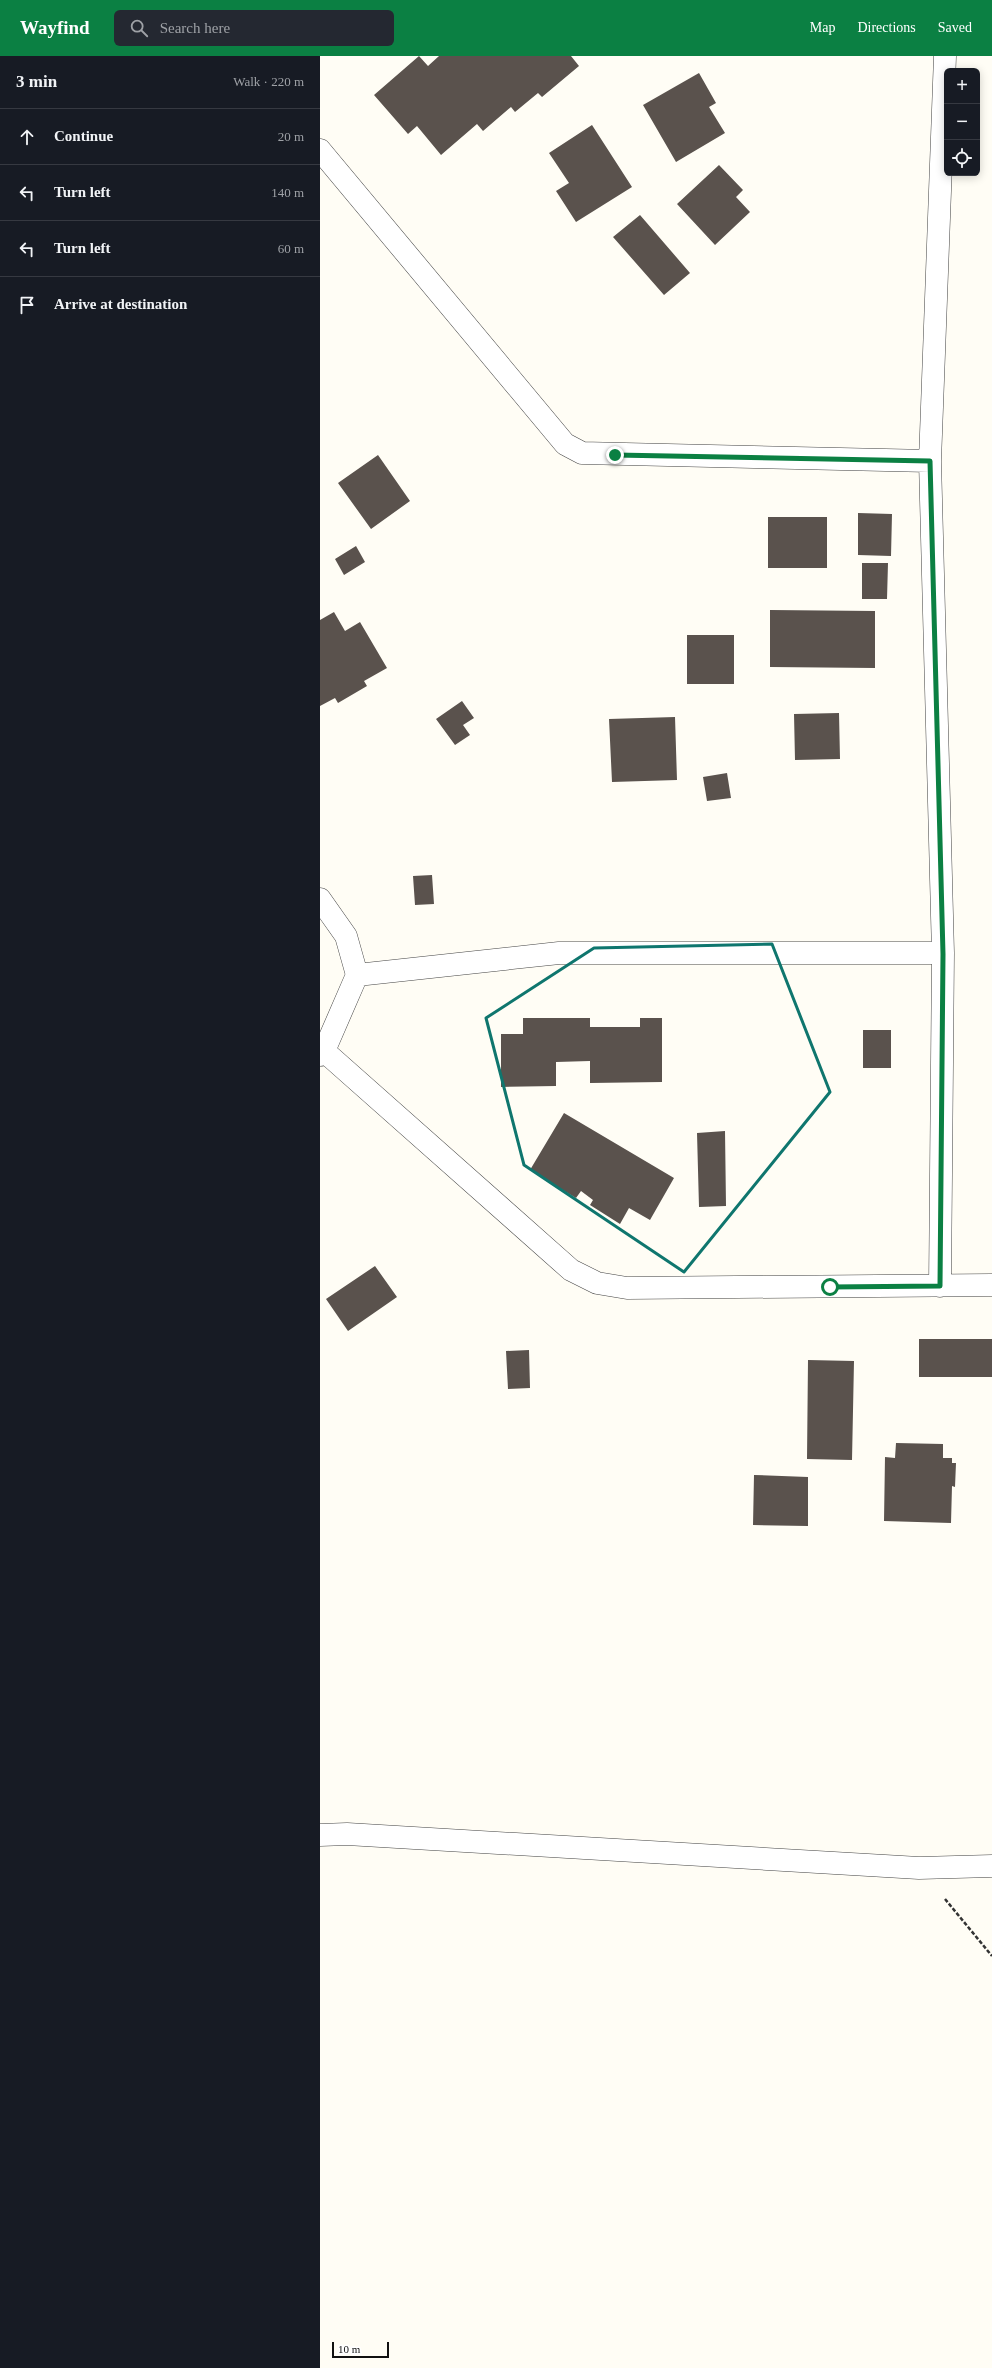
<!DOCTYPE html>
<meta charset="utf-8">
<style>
:root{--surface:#171b24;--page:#242831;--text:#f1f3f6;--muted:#9ea1a6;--line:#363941;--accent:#0b8043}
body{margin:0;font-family:"Times New Roman",serif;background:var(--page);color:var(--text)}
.controls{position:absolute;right:12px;top:12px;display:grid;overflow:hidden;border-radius:6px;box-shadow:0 2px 10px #0003}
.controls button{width:36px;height:36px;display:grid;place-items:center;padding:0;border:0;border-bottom:1px solid var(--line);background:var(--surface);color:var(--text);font:20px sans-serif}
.scale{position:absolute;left:12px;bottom:10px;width:57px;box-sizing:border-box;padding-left:4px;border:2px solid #111;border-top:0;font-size:11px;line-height:14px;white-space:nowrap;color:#111;-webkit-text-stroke:3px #fff;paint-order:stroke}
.stop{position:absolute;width:12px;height:12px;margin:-9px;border:3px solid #0b8043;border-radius:50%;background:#fff}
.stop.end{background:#0b8043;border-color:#fff;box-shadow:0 1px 4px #0008}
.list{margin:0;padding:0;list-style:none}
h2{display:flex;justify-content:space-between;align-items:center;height:52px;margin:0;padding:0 16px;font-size:17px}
h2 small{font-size:13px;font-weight:400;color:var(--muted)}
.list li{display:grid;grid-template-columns:26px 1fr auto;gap:12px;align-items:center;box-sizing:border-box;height:56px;padding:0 16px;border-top:1px solid var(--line)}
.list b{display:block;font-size:15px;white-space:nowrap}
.list em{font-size:13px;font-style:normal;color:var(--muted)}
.icon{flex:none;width:22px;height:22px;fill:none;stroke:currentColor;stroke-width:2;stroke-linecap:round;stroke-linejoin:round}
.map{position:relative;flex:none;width:672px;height:2312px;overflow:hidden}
header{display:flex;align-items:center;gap:24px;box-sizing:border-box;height:56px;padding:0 20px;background:var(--accent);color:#fff}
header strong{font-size:19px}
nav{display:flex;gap:22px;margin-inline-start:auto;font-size:14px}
.search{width:280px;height:36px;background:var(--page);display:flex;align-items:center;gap:10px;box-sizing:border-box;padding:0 14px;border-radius:6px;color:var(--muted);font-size:15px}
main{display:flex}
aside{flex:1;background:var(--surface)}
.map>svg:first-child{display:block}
.building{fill:#5a524d}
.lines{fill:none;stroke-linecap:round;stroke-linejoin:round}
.minor-casing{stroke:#444;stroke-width:23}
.path{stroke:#333;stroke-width:2.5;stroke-dasharray:4 2;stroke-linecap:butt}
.minor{stroke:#fff;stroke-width:22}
.route{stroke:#0b8043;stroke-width:5}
.marked{fill:none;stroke:#0f766e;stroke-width:3;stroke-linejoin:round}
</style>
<header>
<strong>Wayfind</strong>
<div class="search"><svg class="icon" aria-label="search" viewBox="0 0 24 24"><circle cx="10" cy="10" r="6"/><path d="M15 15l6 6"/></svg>Search here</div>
<nav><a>Map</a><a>Directions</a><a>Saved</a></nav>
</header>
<main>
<aside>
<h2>3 min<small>Walk · 220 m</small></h2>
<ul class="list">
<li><svg class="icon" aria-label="ahead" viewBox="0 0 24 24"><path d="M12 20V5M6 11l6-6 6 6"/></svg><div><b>Continue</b></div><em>20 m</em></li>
<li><svg class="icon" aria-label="left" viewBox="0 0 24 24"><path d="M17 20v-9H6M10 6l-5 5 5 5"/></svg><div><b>Turn left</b></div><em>140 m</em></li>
<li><svg class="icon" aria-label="left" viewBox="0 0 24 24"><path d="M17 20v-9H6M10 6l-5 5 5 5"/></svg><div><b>Turn left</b></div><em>60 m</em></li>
<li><svg class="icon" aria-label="arrive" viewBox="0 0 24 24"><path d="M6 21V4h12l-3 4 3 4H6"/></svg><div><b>Arrive at destination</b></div></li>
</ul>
</aside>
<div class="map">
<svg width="672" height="2312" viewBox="0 0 672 2312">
<rect width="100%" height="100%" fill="#fffdf5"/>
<path class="building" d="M99 0 108 10 119 0H251L259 10 222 41 218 37 195 56 191 51 163 75 157 68 121 99 97 70 88 78 54 39Z
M379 17 396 47 389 51 405 77 356 106 323 49Z
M272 69 312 131 256 166 236 135 249 127 229 97Z
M399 109 423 134 416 141 430 156 395 189 357 148Z
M320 159 370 217 344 239 293 181Z
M58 399 90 445 51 473 18 427Z
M538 457 572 458 571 500 538 499Z
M448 461H507V512H448Z
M36 490 45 506 24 519 15 503Z
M542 507H568L567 543H542Z
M450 554 555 555V612L450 611Z
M14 556 25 575 40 566 67 612 44 625 47 630 18 647 15 642 0 650V564Z
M367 579H414V628H367Z
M142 645 154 662 143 669 150 679 135 689 116 663Z
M519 657 520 703 475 704 474 658Z
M355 661 357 724 292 726 289 663Z
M407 717 411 742 387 745 383 721Z
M112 819 114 848 95 849 93 820Z
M203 962H270V971H320V962H342V1026L270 1027V1005L236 1006V1030L181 1031V978H203Z
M543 974H571V1012H543Z
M244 1057 354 1122 330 1164 309 1152 300 1168 270 1149 273 1144 261 1135 256 1142 210 1114Z
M405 1075 406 1150 379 1151 377 1077Z
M55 1210 77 1241 28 1275 6 1243Z
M599 1283H672V1321H599Z
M209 1294 210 1332 188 1333 186 1295Z
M488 1304 534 1305 532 1404 487 1403Z
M576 1387 623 1388V1402H632V1407H636L635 1431 632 1430 631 1467 564 1465 565 1401 575 1402Z
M434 1419 488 1421V1470L433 1469Z"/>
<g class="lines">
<g class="minor-casing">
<path id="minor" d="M0 94 245 388 262 397 610 405
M0 843 26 880 37 919 4 995 0 999
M37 919 239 897H623
M4 995 251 1214 277 1227 307 1232 672 1229
M620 1230 623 897 610 405 625 0
M0 1779 27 1778 599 1812 672 1810"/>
</g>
<path class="path" d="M625 1843 672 1900"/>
<use href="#minor" class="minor"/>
</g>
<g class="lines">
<path class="route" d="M295 399 610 405 623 898 620 1230 510 1231"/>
</g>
<path class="marked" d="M452 888 510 1036 364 1216 204 1109 166 962 274 892Z"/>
</svg>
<div class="controls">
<button>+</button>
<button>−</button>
<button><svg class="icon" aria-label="locate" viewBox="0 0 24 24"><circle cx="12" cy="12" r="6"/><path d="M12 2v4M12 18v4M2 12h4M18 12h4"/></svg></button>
</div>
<div class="scale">10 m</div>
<div class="stop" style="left:510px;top:1231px"></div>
<div class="stop end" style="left:295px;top:399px"></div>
</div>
</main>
